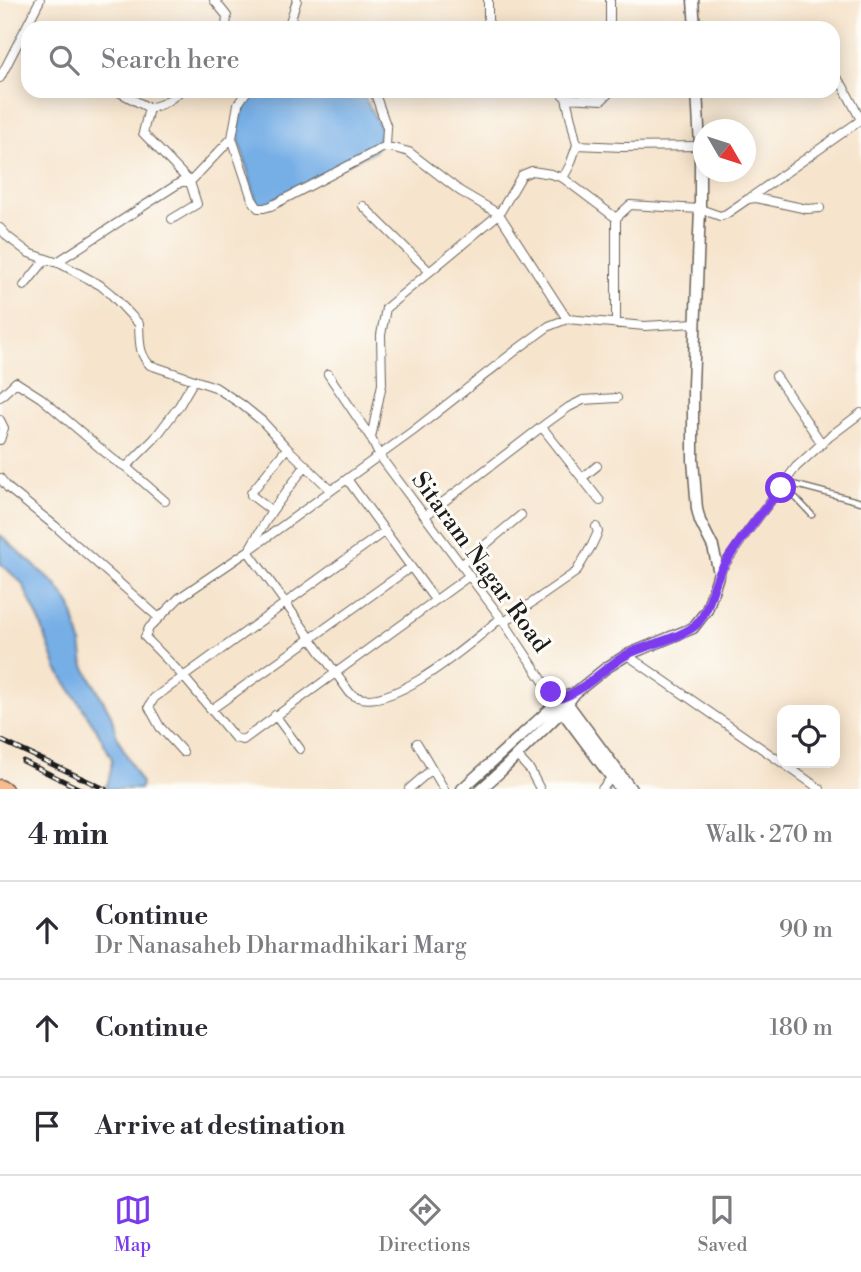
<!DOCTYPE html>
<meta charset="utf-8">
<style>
:root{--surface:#fff;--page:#f7f7f7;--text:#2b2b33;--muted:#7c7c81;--line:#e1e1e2;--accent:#7c3aed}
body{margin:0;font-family:"Libre Bodoni",serif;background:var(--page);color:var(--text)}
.controls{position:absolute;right:21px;bottom:21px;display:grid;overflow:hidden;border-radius:14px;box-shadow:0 4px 18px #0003}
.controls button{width:63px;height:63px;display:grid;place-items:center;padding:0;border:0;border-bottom:2px solid var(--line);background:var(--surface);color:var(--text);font:35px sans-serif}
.compass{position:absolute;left:693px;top:119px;width:63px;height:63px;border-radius:50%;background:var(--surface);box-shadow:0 4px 18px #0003;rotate:129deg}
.stop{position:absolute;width:21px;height:21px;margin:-16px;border:5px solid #7c3aed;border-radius:50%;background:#fff}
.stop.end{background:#7c3aed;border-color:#fff;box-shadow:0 2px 7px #0008}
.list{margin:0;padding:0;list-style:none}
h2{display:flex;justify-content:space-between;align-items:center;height:91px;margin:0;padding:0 28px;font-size:30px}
h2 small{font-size:23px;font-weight:400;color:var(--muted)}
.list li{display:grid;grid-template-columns:46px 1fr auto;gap:21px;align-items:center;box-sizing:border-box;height:98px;padding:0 28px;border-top:2px solid var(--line)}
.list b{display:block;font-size:26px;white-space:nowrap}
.list p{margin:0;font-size:23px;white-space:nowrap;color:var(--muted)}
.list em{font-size:23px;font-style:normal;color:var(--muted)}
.icon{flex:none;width:38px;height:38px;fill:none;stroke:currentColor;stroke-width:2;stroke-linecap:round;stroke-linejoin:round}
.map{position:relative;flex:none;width:861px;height:789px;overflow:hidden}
.search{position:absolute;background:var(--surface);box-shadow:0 4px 18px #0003;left:21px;right:21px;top:21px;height:77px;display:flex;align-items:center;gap:18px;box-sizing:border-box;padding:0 24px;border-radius:21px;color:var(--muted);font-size:26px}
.sheet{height:385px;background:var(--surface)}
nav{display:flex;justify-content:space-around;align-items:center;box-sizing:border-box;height:98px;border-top:2px solid var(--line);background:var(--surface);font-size:19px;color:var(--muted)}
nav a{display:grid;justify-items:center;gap:4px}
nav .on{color:var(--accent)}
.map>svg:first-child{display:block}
.water{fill:#76aee6;stroke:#496581;stroke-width:2}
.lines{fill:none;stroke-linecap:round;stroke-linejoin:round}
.service-casing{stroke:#68625a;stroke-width:7}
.minor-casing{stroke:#68625a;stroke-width:10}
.tertiary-casing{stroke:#68625a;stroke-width:13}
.primary-casing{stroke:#68625a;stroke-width:15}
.service{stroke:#fff;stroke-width:4.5}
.minor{stroke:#fff;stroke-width:8}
.tertiary{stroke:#fff;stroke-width:10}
.primary{stroke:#fabb8c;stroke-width:12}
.rail-casing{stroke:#1c1c1c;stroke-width:5}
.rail{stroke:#fdfcf7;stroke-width:2.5;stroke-dasharray:8;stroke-linecap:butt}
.route{stroke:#7c3aed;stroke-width:9}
.labels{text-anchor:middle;stroke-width:6;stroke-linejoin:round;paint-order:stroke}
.street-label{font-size:24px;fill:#1c1c1c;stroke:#fdfcf7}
</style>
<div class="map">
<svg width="861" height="789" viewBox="0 0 861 789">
<rect width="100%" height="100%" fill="#fdfcf7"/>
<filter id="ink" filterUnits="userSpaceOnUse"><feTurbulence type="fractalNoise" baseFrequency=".0143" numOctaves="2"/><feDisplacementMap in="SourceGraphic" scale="14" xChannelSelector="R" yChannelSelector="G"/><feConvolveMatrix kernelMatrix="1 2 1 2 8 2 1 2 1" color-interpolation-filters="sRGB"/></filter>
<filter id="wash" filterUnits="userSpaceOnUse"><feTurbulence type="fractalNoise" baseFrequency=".00686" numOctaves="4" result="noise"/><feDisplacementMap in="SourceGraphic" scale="28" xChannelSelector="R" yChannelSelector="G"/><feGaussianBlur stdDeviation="1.57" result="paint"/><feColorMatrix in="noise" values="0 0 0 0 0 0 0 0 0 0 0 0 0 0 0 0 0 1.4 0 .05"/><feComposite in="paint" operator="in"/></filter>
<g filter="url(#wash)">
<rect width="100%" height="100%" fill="#f6e4cc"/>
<path class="water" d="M252 91H361L382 130 375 150 265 205H259L256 201 237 133 246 98Z
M0 535 56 585 71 606 81 643 84 666 111 715 117 737 141 783 140 789H105L110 776 112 759 97 730 57 669 40 622 22 583 0 563Z"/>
</g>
<g filter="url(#ink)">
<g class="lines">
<g class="service-casing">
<path id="service" d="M785 482 861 502
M781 488 796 498 812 515"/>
</g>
<g class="minor-casing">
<path id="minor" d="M214 0 227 16 226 28
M488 0V21L492 28
M610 0V28
M288 28 297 0
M0 78 40 0
M117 91 149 108C162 105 170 101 180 91
M374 91 387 128 386 146
M559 91 566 98 577 145
M566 98 602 100 611 91
M232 138 252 199 258 208H264L271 206 386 146 409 152 460 191 499 214 567 319
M563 178 570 165 577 145 622 147 700 146
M751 197 861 120 843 86 833 74
M363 206 429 271
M172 219 197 204 190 182 232 138 238 104 247 91
M0 228 8 237 29 253 61 264 100 285 111 294 139 324C140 339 138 354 150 365L215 387 241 404 262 421 287 448 331 490
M57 262 181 182H190L143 133 149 108
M24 286 46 259
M616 324V218
M328 374 371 438 379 455 504 622 551 693
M776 376 822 444
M0 397 16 382 41 398 114 460 126 467 155 438 179 406 194 380
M0 420 4 428 0 440
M542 427 582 478 597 466
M371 438 382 384 381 335 386 308 499 214 522 175 532 171 551 174 563 178 616 218 630 205 700 209 720 216 726 214 748 199 756 198 807 209 820 208
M126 467 165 501
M0 478 8 488 55 526 159 618
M582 478 600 501
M347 479 435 600
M272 511 251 495V493L287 448
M425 516 548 422 569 407 583 400 617 398
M251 546 272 511 306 465
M248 551 350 693C384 721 474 640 501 618
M461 565 521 515
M719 573 745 535 796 467 829 437 861 413
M469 576 243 740 235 738 183 676 145 637 149 628 179 598 248 551 413 431 519 348 549 326 567 319 645 326 695 323
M504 622 576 572 592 545 598 532 596 527
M627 655 820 789
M212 709 411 567
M275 715 300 749
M417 743 444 789
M183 752 160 727 149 707 154 698 385 531
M517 756 530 770 540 789
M409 789 432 769
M602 789 612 777"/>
</g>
<g class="tertiary-casing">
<path id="tertiary" d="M693 0 695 28
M551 693 568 704 631 789
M559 707 620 789
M462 789 546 713 561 698 575 693 606 668 627 655 693 628 707 610 719 573 713 547 700 521 697 509 693 460V385L700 209V146L697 91
M481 789 500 772 562 711 575 693"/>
</g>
<g class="primary-casing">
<path id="primary" d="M0 786 6 789"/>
</g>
<use href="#service" class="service"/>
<use href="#minor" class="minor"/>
<use href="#tertiary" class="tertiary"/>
<use href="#primary" class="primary"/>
<g class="rail-casing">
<path id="rail" d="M0 740 105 789
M23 761 80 789"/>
</g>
<use href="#rail" class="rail"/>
</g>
</g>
<g class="lines" filter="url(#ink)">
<path class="route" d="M551 692 561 698C587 689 604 667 628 654 646 645 684 637 697 624 711 608 711 588 721 570 738 541 760 515 781 488"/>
</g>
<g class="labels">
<g class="street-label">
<text transform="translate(481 562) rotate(54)" y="8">Sitaram Nagar Road</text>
</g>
</g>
</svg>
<div class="controls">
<button><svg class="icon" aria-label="locate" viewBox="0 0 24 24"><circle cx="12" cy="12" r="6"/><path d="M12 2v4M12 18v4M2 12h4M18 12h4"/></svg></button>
</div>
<svg class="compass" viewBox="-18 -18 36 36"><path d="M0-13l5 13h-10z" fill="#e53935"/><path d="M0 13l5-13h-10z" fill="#7c7c81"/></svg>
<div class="stop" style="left:781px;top:488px"></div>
<div class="stop end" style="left:551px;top:692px"></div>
<div class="search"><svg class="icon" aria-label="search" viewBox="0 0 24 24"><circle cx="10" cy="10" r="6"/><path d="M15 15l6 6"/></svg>Search here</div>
</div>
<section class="sheet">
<h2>4 min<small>Walk · 270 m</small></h2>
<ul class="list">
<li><svg class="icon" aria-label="ahead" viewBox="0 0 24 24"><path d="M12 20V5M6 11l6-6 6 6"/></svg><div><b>Continue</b><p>Dr Nanasaheb Dharmadhikari Marg</p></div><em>90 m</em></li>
<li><svg class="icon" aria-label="ahead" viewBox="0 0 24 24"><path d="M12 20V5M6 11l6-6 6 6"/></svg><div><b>Continue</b></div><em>180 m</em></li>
<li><svg class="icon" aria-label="arrive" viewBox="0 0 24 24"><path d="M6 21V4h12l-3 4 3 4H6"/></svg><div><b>Arrive at destination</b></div></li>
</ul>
</section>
<nav>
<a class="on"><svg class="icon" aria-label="map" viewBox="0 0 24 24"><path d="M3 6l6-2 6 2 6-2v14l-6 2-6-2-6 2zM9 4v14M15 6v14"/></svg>Map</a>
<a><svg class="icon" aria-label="directions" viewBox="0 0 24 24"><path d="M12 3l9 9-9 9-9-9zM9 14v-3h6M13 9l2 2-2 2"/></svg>Directions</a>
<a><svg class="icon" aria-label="saved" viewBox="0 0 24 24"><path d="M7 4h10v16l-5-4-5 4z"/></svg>Saved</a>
</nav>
